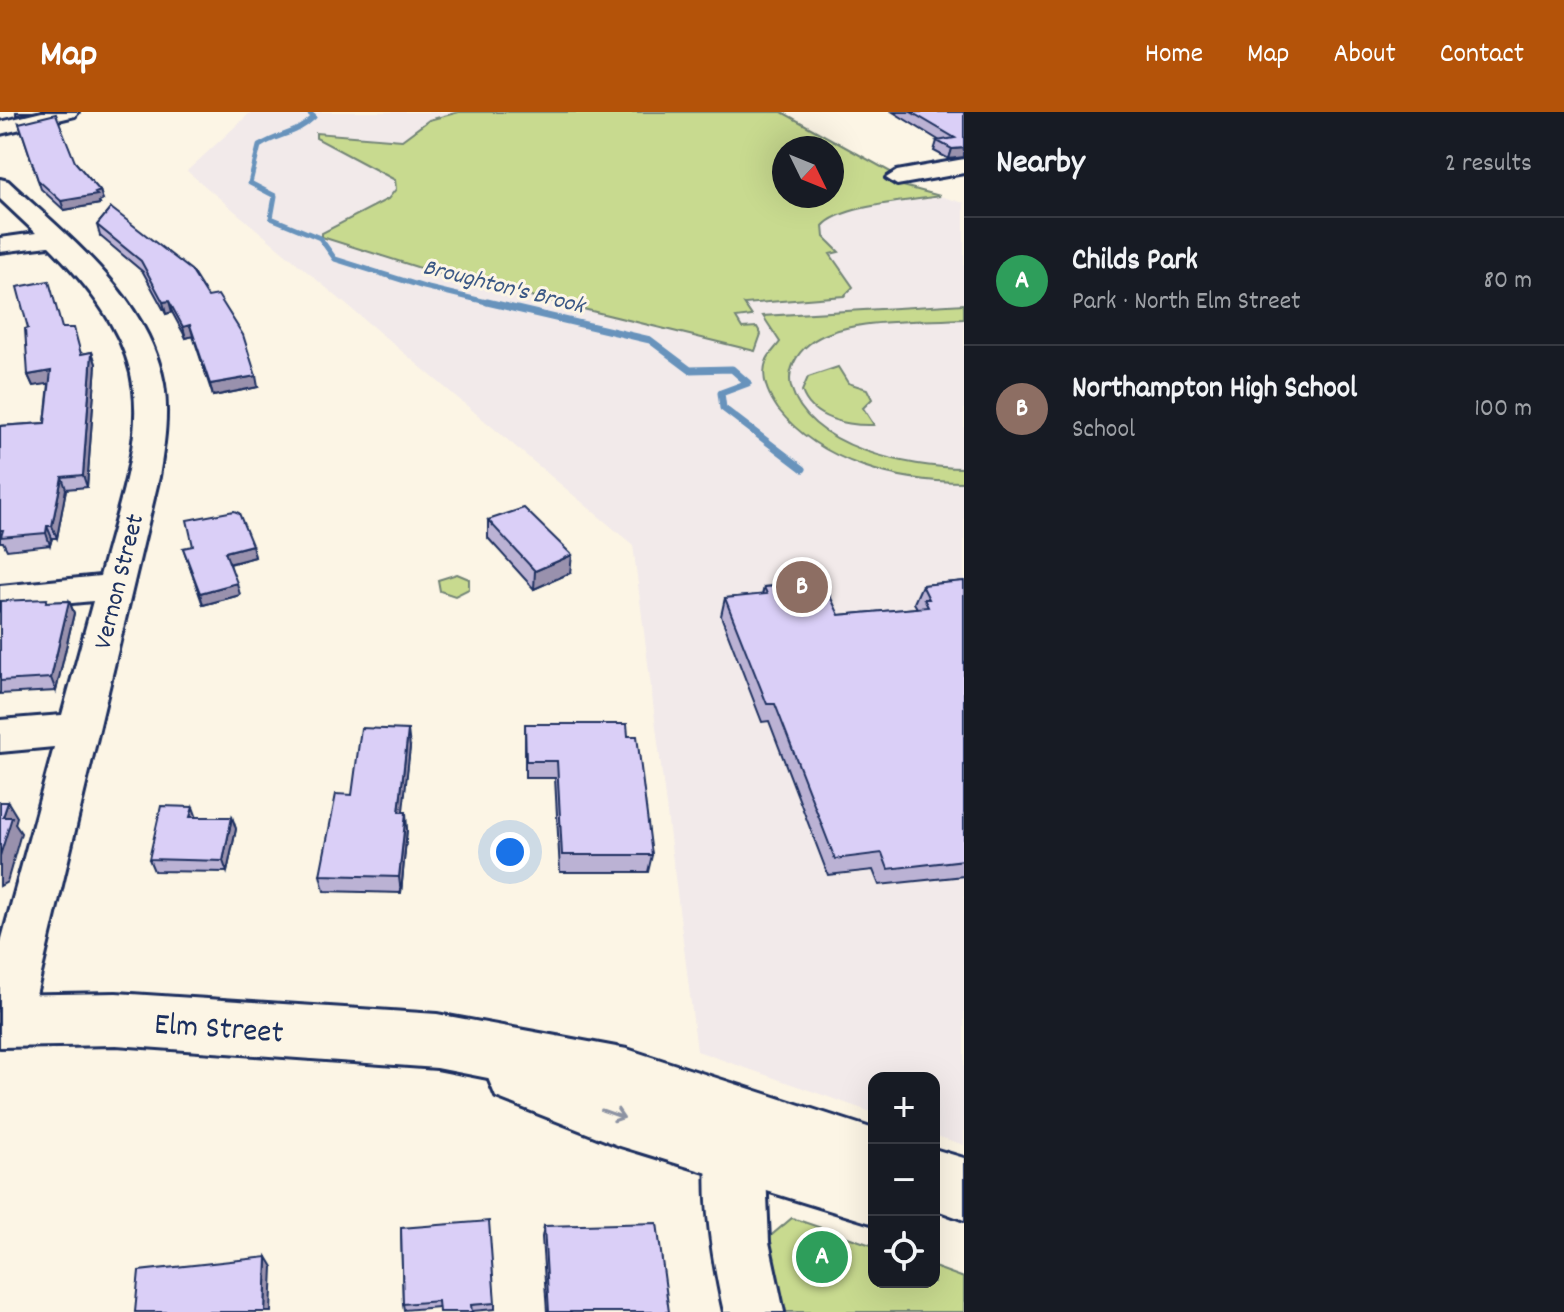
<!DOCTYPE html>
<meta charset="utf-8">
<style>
:root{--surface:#171b24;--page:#242831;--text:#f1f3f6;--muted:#9ea1a6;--line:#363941;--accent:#b45309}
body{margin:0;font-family:Dekko,sans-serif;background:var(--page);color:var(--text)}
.controls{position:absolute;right:24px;bottom:24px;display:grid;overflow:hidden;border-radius:16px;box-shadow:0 8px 32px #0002}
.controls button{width:72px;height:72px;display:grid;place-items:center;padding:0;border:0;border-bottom:2px solid var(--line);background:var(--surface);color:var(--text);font:40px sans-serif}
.compass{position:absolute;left:772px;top:24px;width:72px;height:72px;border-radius:50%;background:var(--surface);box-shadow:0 8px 32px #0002;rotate:133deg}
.you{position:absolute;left:510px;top:740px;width:28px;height:28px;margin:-20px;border:6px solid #fff;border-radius:50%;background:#1a73e8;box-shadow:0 0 0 12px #1a73e833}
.badge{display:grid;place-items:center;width:52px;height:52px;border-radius:50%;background:var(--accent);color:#fff;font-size:26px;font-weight:700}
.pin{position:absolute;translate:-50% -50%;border:4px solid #fff;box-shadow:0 2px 8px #0006}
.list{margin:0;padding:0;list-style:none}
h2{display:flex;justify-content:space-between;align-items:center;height:104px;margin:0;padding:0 32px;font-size:34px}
h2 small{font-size:26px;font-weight:400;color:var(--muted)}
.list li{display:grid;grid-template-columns:52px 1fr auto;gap:24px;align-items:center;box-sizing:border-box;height:128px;padding:0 32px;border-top:2px solid var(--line)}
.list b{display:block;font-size:30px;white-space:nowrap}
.list p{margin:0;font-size:26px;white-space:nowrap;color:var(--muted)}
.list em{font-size:26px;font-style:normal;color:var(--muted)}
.icon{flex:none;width:44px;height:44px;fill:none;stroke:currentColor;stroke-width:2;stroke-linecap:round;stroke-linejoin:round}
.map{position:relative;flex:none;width:964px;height:1200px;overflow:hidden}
header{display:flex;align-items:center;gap:48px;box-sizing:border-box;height:112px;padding:0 40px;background:var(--accent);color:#fff}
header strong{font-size:38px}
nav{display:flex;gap:44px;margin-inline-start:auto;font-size:28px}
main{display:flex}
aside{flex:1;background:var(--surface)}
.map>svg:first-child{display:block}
.built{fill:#f2eaea;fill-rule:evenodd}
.green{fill:#c8da8f;stroke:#728476;stroke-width:2;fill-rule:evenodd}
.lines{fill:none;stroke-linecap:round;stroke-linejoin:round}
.stream-far1{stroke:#6793bc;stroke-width:5}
.stream{stroke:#6793bc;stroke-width:7}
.minor-casing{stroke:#1b2f5e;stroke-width:6}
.highway-casing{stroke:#1b2f5e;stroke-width:6}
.minor{fill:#fcf5e5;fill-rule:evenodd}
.highway{fill:#fcf5e5;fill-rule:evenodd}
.wall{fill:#bbb2d4;stroke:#1b2f5e;stroke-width:2}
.shaded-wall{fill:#9991ad;stroke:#1b2f5e;stroke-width:2}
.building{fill:#dacff7;stroke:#1b2f5e;stroke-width:2}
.oneway{stroke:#8c92a2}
.labels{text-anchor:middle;stroke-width:6;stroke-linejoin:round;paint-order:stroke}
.far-water-label{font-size:24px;font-style:italic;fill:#3b5885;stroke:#fcf5e5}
.street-label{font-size:26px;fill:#1b2f5e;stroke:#fcf5e5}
.near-street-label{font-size:32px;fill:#1b2f5e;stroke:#fcf5e5}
</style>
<header>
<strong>Map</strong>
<nav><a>Home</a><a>Map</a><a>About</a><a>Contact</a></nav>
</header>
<main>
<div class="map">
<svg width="964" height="1200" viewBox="0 0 964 1200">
<rect width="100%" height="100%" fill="#fcf5e5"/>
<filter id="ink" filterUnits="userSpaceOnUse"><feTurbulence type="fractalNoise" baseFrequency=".0125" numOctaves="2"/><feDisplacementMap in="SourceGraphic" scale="16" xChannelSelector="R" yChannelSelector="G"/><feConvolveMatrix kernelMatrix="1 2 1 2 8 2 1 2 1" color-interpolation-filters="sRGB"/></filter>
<g filter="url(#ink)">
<path class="built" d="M251 0H782L896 63 894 71 964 91V1033L934 1023V966H874V1001L697 939 633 433 187 59ZM784 36H832V84H784Z"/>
<path class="green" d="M459 0H782L896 63 892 71 940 84C912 89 841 93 823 114L824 125 839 140 830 142 853 175 844 184 744 192 752 204 736 206 742 216 757 215 761 222 755 239 436 161 322 125V121L388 87 396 77 395 68 316 26V21L402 28 429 8ZM784 36H832V84H784Z
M964 192V207C921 210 843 205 809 232 796 242 787 259 791 275 810 337 909 355 964 356V370C898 370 821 351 778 297 769 284 760 267 766 250 768 243 776 236 780 230L763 204Z
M838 255 848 271 867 277 872 287 863 296 874 313C848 314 811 307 802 279L808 265Z
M457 462 469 467V477L455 484 440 479 438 468Z
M792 1106 874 1134V1170H934V1155L964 1166V1200H782L767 1127Z"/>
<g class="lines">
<path class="stream-far1" d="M308 0 314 5C294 24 282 20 259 34L250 71 275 84 271 106 320 126 335 147 424 175 495 192"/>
<path class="stream" d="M487 190 650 228 690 258 732 257 748 271 721 281 723 296 803 357"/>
<g class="minor-casing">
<path id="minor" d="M42 0H78L75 4 0 22V10Z
M964 47V61L897 73 886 66 897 59Z
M0 67 8 69C68 125 149 186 164 272 169 303 164 334 159 365L30 908 23 925 5 932 0 930V834L54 635 0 640V608L62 603 93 489 0 498V474L100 464C141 315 169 255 49 134L0 140V126L36 121 0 87Z
M737 988 756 996 764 1015 769 1130 784 1200H724C711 1142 695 1052 718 996Z"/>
</g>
<g class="highway-casing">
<path id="highway" d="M116 881 437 902 627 937 874 1017V1112L620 1034 496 985 488 966 437 956 116 933 0 935V883Z
M934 1037 964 1046V1108L934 1097Z"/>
</g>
<use href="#minor" class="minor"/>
<use href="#highway" class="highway"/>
</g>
<path class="wall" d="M893 0H964L949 47 934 39 937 29H940Z
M19 11 75 50 100 79 103 88 99 90 100 92 64 98 41 77Z
M111 96 258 275 213 284 193 224 186 226 172 200 166 202 143 160 100 124 97 113Z
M62 216 82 242 92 240 96 252 87 375 66 377 57 426H52L50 433 7 438 3 430H0V314L45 311 49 271 33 274 28 263Z
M488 408 570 461 534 477 488 426Z
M252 433 255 445 230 452 240 483 203 493 183 436Z
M776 466 839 503 917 496 914 491 922 473 964 469V764L879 773 873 758 828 763 769 609 762 610 721 504 725 486 762 483 764 475 774 474Z
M0 489 48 490 69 489 74 501 56 579 0 582Z
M525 612 628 624 652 743 648 760H560L555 666H525Z
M410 635 402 700 407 717 401 781 324 779 320 763 352 683Z
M196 705H232L236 717 227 760 154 759 149 747Z
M544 1114 669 1200H547L542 1125Z
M401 1116 495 1191V1197L472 1199 439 1195 404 1198 403 1192Z"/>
<path class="shaded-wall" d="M16 0H35L16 3Z
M964 36V45L949 47 952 37Z
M100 79 103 88 99 90 100 92 64 98 61 89Z
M169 189 172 200 166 202 163 190Z
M190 213 193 224 186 226 183 215Z
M92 240 96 252 87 375 83 363Z
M51 259 55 271 33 274 28 263Z
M256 264 258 275 213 284 210 272Z
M62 365 66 377 57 426 52 414Z
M47 414 52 426 50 433 46 421Z
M252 433 255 445 228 452 225 440Z
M572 443 570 461 534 477 535 459Z
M237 471 240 483 203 493 200 481Z
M69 489 74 501 56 579 51 566Z
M408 618 410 635 401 717 399 700Z
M8 690 17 705 15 712 21 721 7 770 0 774V744L3 705Z
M193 695 197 706 190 705Z
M406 700 407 717 401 781 399 765Z
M232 705 236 717 227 760 223 749Z
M267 1145 273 1155 271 1200H265Z"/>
<path class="building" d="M911 0H964V36L952 37 937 29 955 26Z
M56 2 75 50 100 79 95 81 97 83 61 89 38 68 19 11Z
M111 96 191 158 208 185 218 183 243 223 256 264 210 272 190 213 183 215 169 189 163 190 141 149 97 113Z
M49 169 62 216H74L81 242 92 240 83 363 62 365 52 414H47L46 421 1 425 3 418H0V314L45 311 51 259 28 263 25 217 28 216 17 175Z
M524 396 572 443 535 459 488 408Z
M234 399 239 401 252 433 225 440 237 471 200 481 183 436 193 434 187 408Z
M820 463 839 503 928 495 924 487H929L922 473 964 469V748L888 757 882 741 835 747 775 592H767L725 486 767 482 764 475 780 474 776 466Z
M47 487 46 490 69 489 51 566 0 569V489Z
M525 612H627L628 624H637L652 743H562L557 649H526Z
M361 616 408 618 399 700H406L399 765 320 763 336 682 352 683Z
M0 690H8L3 705H12L0 744Z
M161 694 193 695 190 705H232L223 749 149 747Z
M489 1109 495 1191 471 1193 472 1200H439L438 1189 403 1192 401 1116Z
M657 1111 669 1200H549L544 1114Z
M267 1145 265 1200H135L139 1159Z"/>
<defs><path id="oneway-shaft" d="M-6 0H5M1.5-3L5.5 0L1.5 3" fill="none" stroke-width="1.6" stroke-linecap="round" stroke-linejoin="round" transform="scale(2)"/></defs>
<use class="oneway" href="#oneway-shaft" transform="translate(613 1002) rotate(19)"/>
</g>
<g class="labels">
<g class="far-water-label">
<text transform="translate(504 173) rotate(14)" y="8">Broughton's Brook</text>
</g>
<g class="street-label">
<text transform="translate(117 469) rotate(-76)" y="9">Vernon Street</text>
</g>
<g class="near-street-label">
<text transform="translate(219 914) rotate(4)" y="11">Elm Street</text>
</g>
</g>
</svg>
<div class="controls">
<button>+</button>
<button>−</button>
<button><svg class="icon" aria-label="locate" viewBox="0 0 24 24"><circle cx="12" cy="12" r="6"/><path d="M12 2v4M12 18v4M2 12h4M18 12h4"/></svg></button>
</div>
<svg class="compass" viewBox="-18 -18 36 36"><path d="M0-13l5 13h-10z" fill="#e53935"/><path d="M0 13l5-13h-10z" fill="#9ea1a6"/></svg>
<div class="you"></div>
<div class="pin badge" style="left:822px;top:1145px;background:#2e9e5b">A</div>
<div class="pin badge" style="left:802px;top:475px;background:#8d6e63">B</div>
</div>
<aside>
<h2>Nearby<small>2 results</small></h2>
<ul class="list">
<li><span class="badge" style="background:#2e9e5b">A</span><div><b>Childs Park</b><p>Park · North Elm Street</p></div><em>80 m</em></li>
<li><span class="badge" style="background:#8d6e63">B</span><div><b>Northampton High School</b><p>School</p></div><em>100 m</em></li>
</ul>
</aside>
</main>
